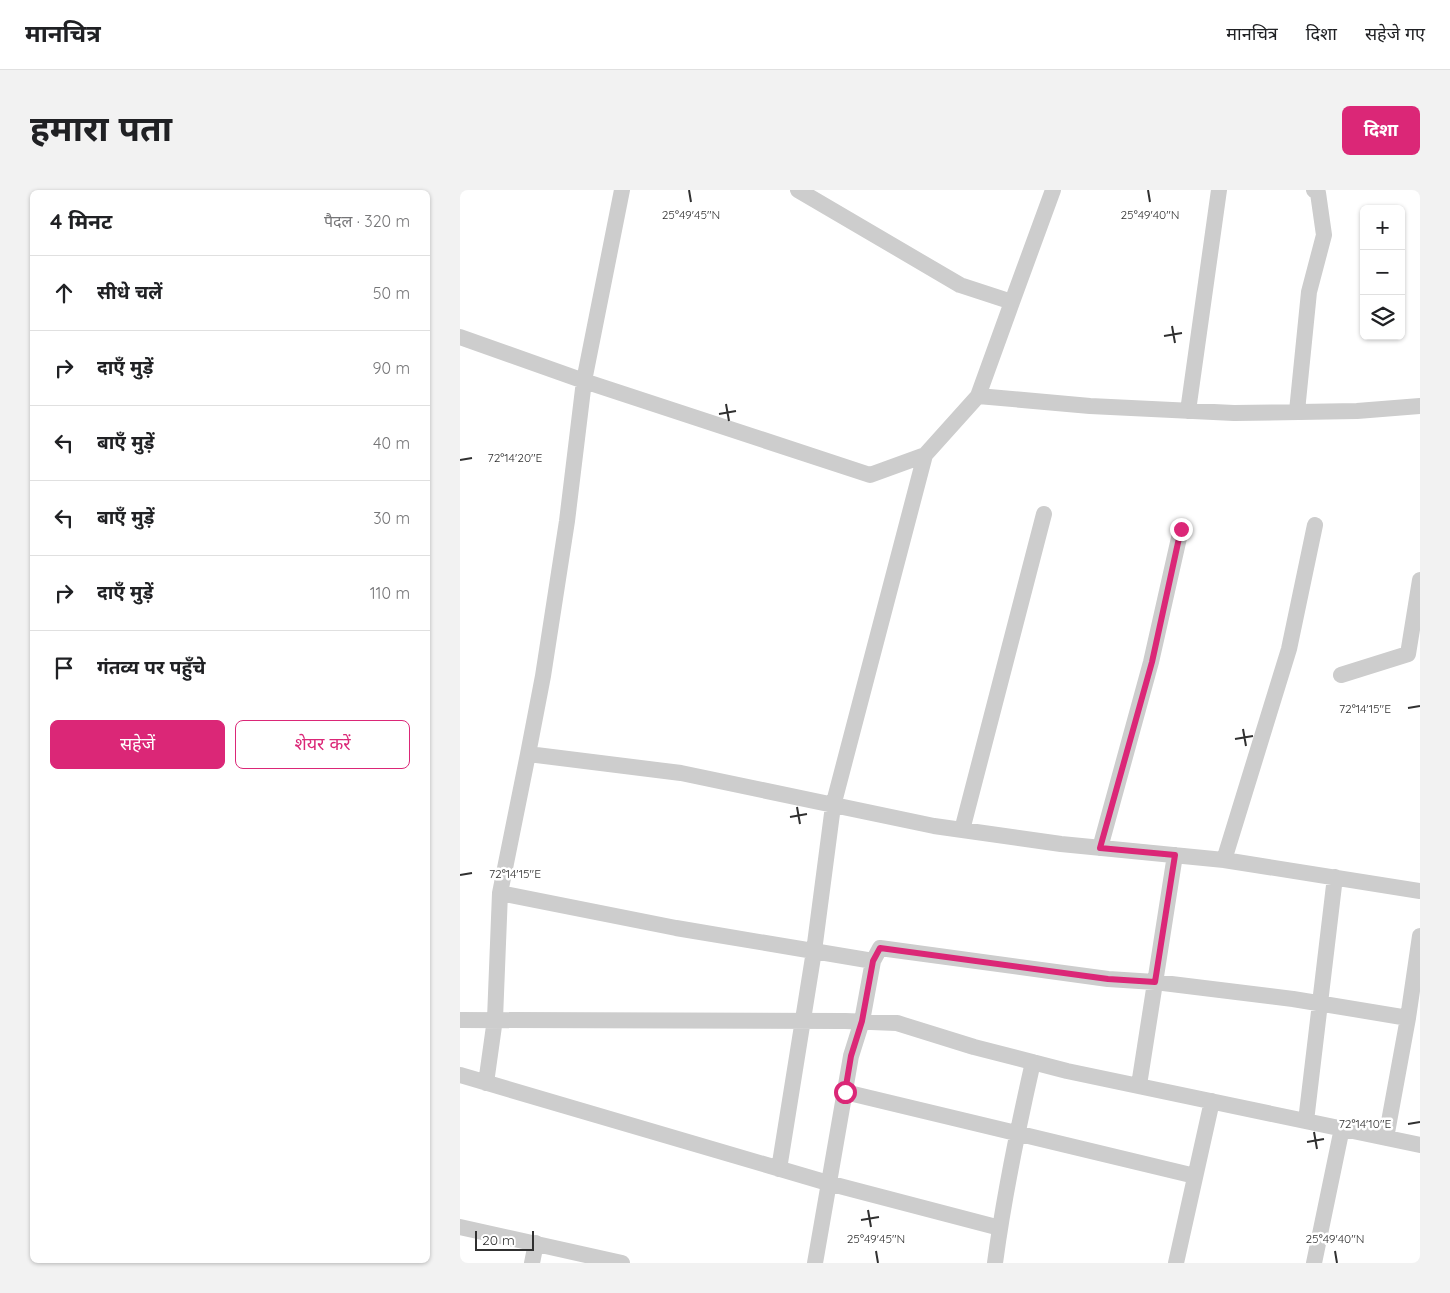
<!DOCTYPE html>
<html lang="hi">
<meta charset="utf-8">
<style>
:root{--surface:#fff;--page:#f2f2f2;--text:#202124;--muted:#757577;--line:#e0e0e0;--accent:#db2777}
body{margin:0;font-family:Quicksand,"Noto Sans Devanagari",sans-serif;background:var(--page);color:var(--text)}
.controls{position:absolute;right:15px;top:15px;display:grid;overflow:hidden;border-radius:8px;box-shadow:0 1px 4px #0004}
.controls button{width:45px;height:45px;display:grid;place-items:center;padding:0;border:0;border-bottom:1px solid var(--line);background:var(--surface);color:var(--text);font:25px sans-serif}
.scale{position:absolute;left:15px;bottom:12px;width:59px;box-sizing:border-box;padding-left:5px;border:2px solid #303030;border-top:0;font-size:14px;line-height:18px;white-space:nowrap;color:#303030;-webkit-text-stroke:4px #fff;paint-order:stroke}
.stop{position:absolute;width:15px;height:15px;margin:-11px;border:4px solid #db2777;border-radius:50%;background:#fff}
.stop.end{background:#db2777;border-color:#fff;box-shadow:0 1px 5px #0008}
.list{margin:0;padding:0;list-style:none}
h2{display:flex;justify-content:space-between;align-items:center;height:65px;margin:0;padding:0 20px;font-size:21px}
h2 small{font-size:16px;font-weight:400;color:var(--muted)}
.list li{display:grid;grid-template-columns:32px 1fr auto;gap:15px;align-items:center;box-sizing:border-box;height:75px;padding:0 20px;border-top:1px solid var(--line)}
.list b{display:block;font-size:19px;white-space:nowrap}
.list em{font-size:16px;font-style:normal;color:var(--muted)}
.actions{display:flex;gap:10px;padding:15px 20px}
.actions a{flex:1;padding:11px 0;border:1px solid var(--accent);border-radius:8px;text-align:center;font-size:18px;color:var(--accent)}
.actions .main{background:var(--accent);color:#fff}
.icon{flex:none;width:28px;height:28px;fill:none;stroke:currentColor;stroke-width:2;stroke-linecap:round;stroke-linejoin:round}
.map{position:relative;flex:none;width:960px;height:1073px;overflow:hidden;border-radius:8px}
header{display:flex;align-items:center;gap:30px;box-sizing:border-box;height:70px;padding:0 25px;background:var(--surface);border-bottom:1px solid var(--line)}
header strong{font-size:24px}
nav{display:flex;gap:28px;margin-inline-start:auto;font-size:18px}
.intro{display:flex;align-items:center;justify-content:space-between;box-sizing:border-box;height:120px;padding:0 30px}
h1{margin:0;font-size:35px}
.button{padding:12px 22px;border-radius:8px;background:var(--accent);color:#fff;font-size:18px;font-weight:700}
main{display:flex;gap:30px;padding:0 30px}
aside{flex:1;background:var(--surface);border-radius:8px;box-shadow:0 1px 4px #0004}
.map>svg:first-child{display:block}
.lines{fill:none;stroke-linecap:round;stroke-linejoin:round}
.minor{stroke:#cdcdcd;stroke-width:16}
.route{stroke:#db2777;stroke-width:6}
.ticks{fill:none;stroke:#303030;stroke-width:2}
.ticks-label{font-size:12px;text-anchor:middle;fill:#303030;stroke:#fff;stroke-width:5;stroke-linejoin:round;paint-order:stroke}
</style>
<header>
<strong>मानचित्र</strong>
<nav><a>मानचित्र</a><a>दिशा</a><a>सहेजे गए</a></nav>
</header>
<div class="intro"><h1>हमारा पता</h1><a class="button">दिशा</a></div>
<main>
<aside>
<h2>4 मिनट<small>पैदल · 320 m</small></h2>
<ul class="list">
<li><svg class="icon" aria-label="ahead" viewBox="0 0 24 24"><path d="M12 20V5M6 11l6-6 6 6"/></svg><div><b>सीधे चलें</b></div><em>50 m</em></li>
<li><svg class="icon" aria-label="right" viewBox="0 0 24 24"><path d="M7 20v-9h11M14 6l5 5-5 5"/></svg><div><b>दाएँ मुड़ें</b></div><em>90 m</em></li>
<li><svg class="icon" aria-label="left" viewBox="0 0 24 24"><path d="M17 20v-9H6M10 6l-5 5 5 5"/></svg><div><b>बाएँ मुड़ें</b></div><em>40 m</em></li>
<li><svg class="icon" aria-label="left" viewBox="0 0 24 24"><path d="M17 20v-9H6M10 6l-5 5 5 5"/></svg><div><b>बाएँ मुड़ें</b></div><em>30 m</em></li>
<li><svg class="icon" aria-label="right" viewBox="0 0 24 24"><path d="M7 20v-9h11M14 6l5 5-5 5"/></svg><div><b>दाएँ मुड़ें</b></div><em>110 m</em></li>
<li><svg class="icon" aria-label="arrive" viewBox="0 0 24 24"><path d="M6 21V4h12l-3 4 3 4H6"/></svg><div><b>गंतव्य पर पहुँचे</b></div></li>
</ul>
<div class="actions"><a class="main">सहेजें</a><a>शेयर करें</a></div>
</aside>
<div class="map">
<svg width="960" height="1073" viewBox="0 0 960 1073">
<rect width="100%" height="100%" fill="#fff"/>
<g class="lines">
<path class="minor" d="M162 0 124 191 107 331 83 486 68 564 221 583 474 636 601 654 764 670 960 701
M338 0 500 95 552 112 518 206
M552 112 593 0
M0 147 124 191 410 285 465 265 518 206 630 216 774 223 897 221 960 216
M728 221 759 0
M837 221 849 102 864 45 858 3 854 0
M881 485 948 464 960 390
M502 640 584 324
M640 658 691 472 721 339
M764 670 829 459 855 335
M40 703 216 738 413 771
M0 830 385 831 437 833 514 857 607 881 960 955
M0 885 368 993 540 1038
M26 893 35 829 40 703 68 564
M679 895 715 665
M385 902 735 986
M846 931 875 687
M926 948 948 828 960 746
M319 979 354 761 373 616 465 265
M0 1037 162 1073
M72 1073 76 1053
M355 1073 391 866 402 831 413 771 420 758 648 789 695 792 833 809 948 828
M535 1073C544 1005 558 938 573 872
M716 1073 752 911
M854 1073 882 938"/>
</g>
<g class="lines">
<path class="route" d="M385 902 391 866 402 831 413 771 420 758 648 789 695 792 715 665 640 658 692 472 721 339"/>
</g>
<path class="ticks" d="M229 0 231 12M688 0 690 12M712 136 715 153M704 146 722 143M266 214 269 231M259 224 276 221M0 270 12 268M948 518 960 516M783 539 786 556M775 549 793 546M337 617 340 634M330 627 347 624M0 685 12 683M948 934 960 932M854 942 857 959M847 952 864 949M408 1020 411 1037M401 1030 419 1027M416 1061 418 1073M875 1061 877 1073"/>
<g class="ticks-label">
<text x="231" y="29">25°49'45"N</text>
<text x="690" y="29">25°49'40"N</text>
<text x="55" y="272">72°14'20"E</text>
<text x="905" y="523">72°14'15"E</text>
<text x="55" y="688">72°14'15"E</text>
<text x="905" y="938">72°14'10"E</text>
<text x="416" y="1053">25°49'45"N</text>
<text x="875" y="1053">25°49'40"N</text>
</g>
</svg>
<div class="controls">
<button>+</button>
<button>−</button>
<button><svg class="icon" aria-label="layers" viewBox="0 0 24 24"><path d="M12 4l9 5-9 5-9-5zM3 14l9 5 9-5"/></svg></button>
</div>
<div class="scale">20 m</div>
<div class="stop" style="left:385px;top:902px"></div>
<div class="stop end" style="left:721px;top:339px"></div>
</div>
</main>
